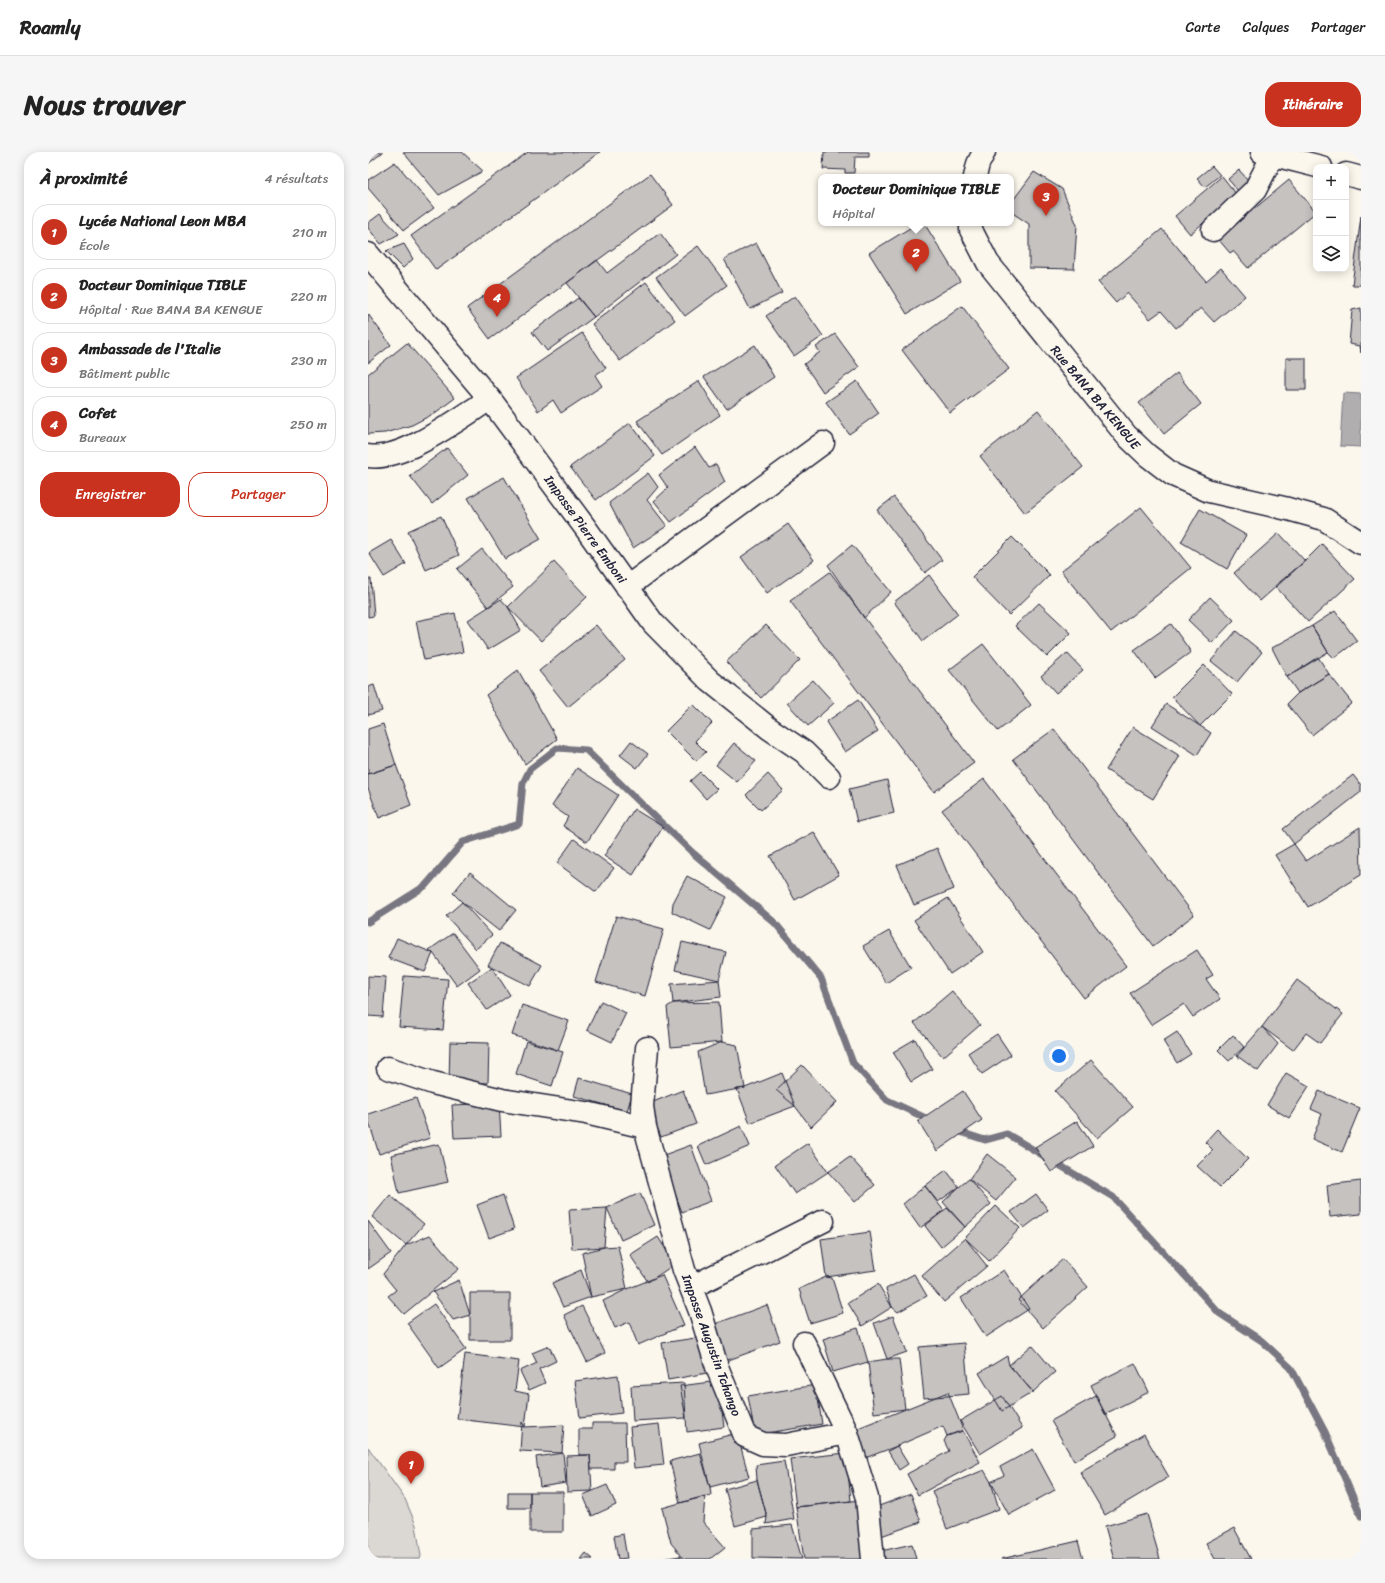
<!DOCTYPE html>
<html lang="fr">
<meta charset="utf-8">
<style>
:root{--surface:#fff;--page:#f6f6f6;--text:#222;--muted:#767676;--line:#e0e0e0;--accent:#c8321e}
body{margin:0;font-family:Sriracha,sans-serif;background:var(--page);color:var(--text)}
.controls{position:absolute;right:12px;top:12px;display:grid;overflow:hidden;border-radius:8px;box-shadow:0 2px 10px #0003}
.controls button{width:36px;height:36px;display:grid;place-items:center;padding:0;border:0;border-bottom:1px solid var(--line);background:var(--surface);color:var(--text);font:20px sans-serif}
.you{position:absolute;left:691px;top:904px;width:14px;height:14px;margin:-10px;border:3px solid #fff;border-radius:50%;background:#1a73e8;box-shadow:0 0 0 6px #1a73e833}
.badge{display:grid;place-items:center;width:26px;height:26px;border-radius:50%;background:var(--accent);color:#fff;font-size:13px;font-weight:700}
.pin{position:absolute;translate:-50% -33px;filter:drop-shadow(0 1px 2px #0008)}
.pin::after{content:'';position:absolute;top:21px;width:14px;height:12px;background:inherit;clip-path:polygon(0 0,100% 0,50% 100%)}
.popup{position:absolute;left:450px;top:22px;width:196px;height:52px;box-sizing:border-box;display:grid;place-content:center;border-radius:8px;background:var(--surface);filter:drop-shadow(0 1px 3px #0005);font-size:13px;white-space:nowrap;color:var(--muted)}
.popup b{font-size:15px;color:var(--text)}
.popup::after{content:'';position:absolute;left:50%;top:100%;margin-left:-8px;border:8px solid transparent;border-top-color:var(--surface)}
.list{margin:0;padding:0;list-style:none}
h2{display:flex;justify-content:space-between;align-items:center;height:52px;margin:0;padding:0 16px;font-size:17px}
h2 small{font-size:13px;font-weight:400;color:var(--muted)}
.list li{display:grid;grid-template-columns:26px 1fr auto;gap:12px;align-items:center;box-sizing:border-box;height:56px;margin:0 8px 8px;padding:0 8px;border:1px solid var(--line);border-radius:16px}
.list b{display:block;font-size:15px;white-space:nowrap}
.list p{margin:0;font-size:13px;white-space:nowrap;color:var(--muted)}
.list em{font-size:13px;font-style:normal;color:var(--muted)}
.actions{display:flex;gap:8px;padding:12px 16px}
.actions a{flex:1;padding:9px 0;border:1px solid var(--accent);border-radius:16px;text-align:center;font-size:14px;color:var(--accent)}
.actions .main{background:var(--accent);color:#fff}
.icon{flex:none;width:22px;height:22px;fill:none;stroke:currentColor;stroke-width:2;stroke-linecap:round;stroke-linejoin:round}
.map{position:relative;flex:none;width:993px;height:1407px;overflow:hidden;border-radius:16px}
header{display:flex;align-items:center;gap:24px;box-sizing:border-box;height:56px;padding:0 20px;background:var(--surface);border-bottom:1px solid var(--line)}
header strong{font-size:19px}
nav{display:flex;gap:22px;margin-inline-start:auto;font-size:14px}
.intro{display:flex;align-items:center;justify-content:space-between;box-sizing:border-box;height:96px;padding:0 24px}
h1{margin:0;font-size:28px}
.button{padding:10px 18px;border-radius:16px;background:var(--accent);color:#fff;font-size:14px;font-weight:700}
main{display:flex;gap:24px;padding:0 24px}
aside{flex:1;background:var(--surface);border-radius:16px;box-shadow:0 2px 10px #0003}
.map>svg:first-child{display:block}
.green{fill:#dbd8d3;stroke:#7e7d87}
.water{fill:#b1aeb0;stroke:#787681}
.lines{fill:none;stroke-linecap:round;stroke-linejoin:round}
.stream{stroke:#787681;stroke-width:7}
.building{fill:#c6c2c0;stroke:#22223b}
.minor-casing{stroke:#22223b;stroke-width:25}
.major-casing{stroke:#22223b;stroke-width:25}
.minor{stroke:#fbf7ec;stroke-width:22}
.major{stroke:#fbf7ec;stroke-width:22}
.labels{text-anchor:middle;stroke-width:3;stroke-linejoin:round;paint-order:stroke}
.street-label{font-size:13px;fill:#22223b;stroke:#fbf7ec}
</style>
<header>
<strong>Roamly</strong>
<nav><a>Carte</a><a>Calques</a><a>Partager</a></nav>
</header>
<div class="intro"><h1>Nous trouver</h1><a class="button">Itinéraire</a></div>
<main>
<aside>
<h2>À proximité<small>4 résultats</small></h2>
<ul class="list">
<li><span class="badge">1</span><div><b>Lycée National Leon MBA</b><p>École</p></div><em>210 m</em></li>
<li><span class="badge">2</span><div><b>Docteur Dominique TIBLE</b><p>Hôpital · Rue BANA BA KENGUE</p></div><em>220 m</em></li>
<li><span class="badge">3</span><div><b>Ambassade de l'Italie</b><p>Bâtiment public</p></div><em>230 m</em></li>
<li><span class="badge">4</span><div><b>Cofet</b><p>Bureaux</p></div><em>250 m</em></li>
</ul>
<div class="actions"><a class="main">Enregistrer</a><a>Partager</a></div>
</aside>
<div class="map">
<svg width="993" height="1407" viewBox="0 0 993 1407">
<rect width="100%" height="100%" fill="#fbf7ec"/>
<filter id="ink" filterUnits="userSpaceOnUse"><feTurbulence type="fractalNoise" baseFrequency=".025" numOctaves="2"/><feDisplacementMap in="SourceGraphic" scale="8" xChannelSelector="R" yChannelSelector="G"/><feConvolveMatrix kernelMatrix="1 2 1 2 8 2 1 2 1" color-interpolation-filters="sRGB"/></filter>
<g filter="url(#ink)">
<path class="green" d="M0 1295 37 1347 48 1373 53 1404 52 1407H0Z"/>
<path class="water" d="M975 241 993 242V295L972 294Z"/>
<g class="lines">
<path class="stream" d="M0 770 57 734 95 690 151 672 155 631 162 617 189 596 218 598 259 638 325 701 407 771 453 826 485 911 519 948 564 969
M586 978 617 988 639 982 745 1045 851 1161 894 1189 923 1216 957 1280 993 1364"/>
</g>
<path class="building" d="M0 0H15L0 12Z
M35 0H94L115 19 71 43Z
M160 0H232L68 118 43 84Z
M456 0H501V5H487L486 21H477V18L455 17Z
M27 10 66 56 36 78 0 36V28Z
M844 14 852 23 837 35 829 26Z
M871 18 881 29 870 39 860 27Z
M666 20 694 37 709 73 706 117 661 116V72L643 60V51Z
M282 22 305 53 122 187 99 156Z
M854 24 869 43 822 82 807 64Z
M921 28 948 60 880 116 865 99 862 101 850 87Z
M12 62 31 82 13 92 0 76V71Z
M993 64V133H984Z
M550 71H556L592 129 539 162 501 101Z
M794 77 838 129 853 116 877 144 846 170 833 156 808 176 793 159 782 167 759 141 748 151 730 130Z
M292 81 308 102 226 165 199 131 229 108 239 121Z
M388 91 414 141 382 157 356 107Z
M36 92 45 107 35 116 18 99Z
M330 94 359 133 317 164 288 125Z
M278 130 307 168 252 209 224 172Z
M427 144 455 184 426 204 398 164Z
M210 146 226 165 179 199 164 180Z
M594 154 641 217 582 261 534 198Z
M993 156V201L992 194 981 192 984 158Z
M0 162 23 193 0 211Z
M214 181 238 216 227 223 234 234 193 261 185 248 170 259 148 226Z
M467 182 491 215 455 240 436 212 452 200 448 195Z
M39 191 87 246 67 261 44 273 17 281 0 282V222Z
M387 193 406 225 359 257 336 225Z
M918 206H938V238H918Z
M809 221 833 252 796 282 771 251Z
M331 229 352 263 294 303 269 269Z
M489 229 511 261 481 282 458 250Z
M670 258 715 315 657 361 612 304Z
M262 271 287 304 228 348 202 315Z
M327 295 341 316 348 312 357 330 303 370 286 349 300 336 291 323Z
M79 296 100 323 64 352 42 324Z
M280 321 290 335 279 348 299 374 265 396 241 351Z
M136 325 173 387 137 407 100 346Z
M526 345 574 408 557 421 509 358Z
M773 355 823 416 743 480 693 419Z
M832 357 878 383 859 417 813 390Z
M73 364 91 403 58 418 40 379Z
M420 372 446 408 399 441 373 405Z
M911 381 937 409 892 449 866 421Z
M644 385 682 423 641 463 604 425Z
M23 388 38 412 16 425 1 401Z
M954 392 987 427 940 470 907 434 937 409Z
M484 393 523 440 496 466 460 413Z
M114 397 145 435 120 455 89 417Z
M186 410 219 445 173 489 140 455Z
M462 420 606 611 566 640 422 449Z
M561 423 590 462 555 489 526 450Z
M0 427H3L6 464 0 465Z
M842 445 866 468 844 491 820 468Z
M133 447 140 455 153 478 120 498 100 468Z
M671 451 703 481 679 505 647 474Z
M967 459 989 489 966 506 960 500 944 474Z
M87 461 95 500 56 508 48 469Z
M803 472 823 500 787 526 766 498Z
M228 473 257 508 200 555 171 519Z
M398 473 432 508 393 546 358 510Z
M944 474 960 500 919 525 904 496Z
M868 479 894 500 869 530 843 509Z
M615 492 663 553 630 579 581 518Z
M699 501 715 518 688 541 673 524Z
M950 505 961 522 930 541 919 525Z
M836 513 864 542 832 574 804 545Z
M150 518 189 587 157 612 118 543Z
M961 522 984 551 944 583 919 552 930 541Z
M445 528 466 551 440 574 419 551Z
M6 533 14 559 0 563V535Z
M490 548 510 579 477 600 458 570Z
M325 552 344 571 327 589 338 600 328 609 298 579Z
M798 552 843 581 829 603 784 574Z
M15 572 28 613 0 622V577Z
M765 575 812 604 785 647 738 618Z
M686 577 826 763 785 794 645 607Z
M263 589 280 602 269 616 252 603Z
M366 591 388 609 369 630 348 613Z
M28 613 43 653 11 666 0 636V622Z
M209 616 250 643 219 690 195 674 200 665 184 654Z
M332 620 349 637 338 647 322 629Z
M400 622 415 638 393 658 378 643Z
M985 623 993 633V640L926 692 915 677Z
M616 627 758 814 716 846 574 658Z
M519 628 526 661 489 670 481 637Z
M266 657 295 675 265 723 236 704Z
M992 675 993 723 940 755 907 703 926 692 938 709Z
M446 680 471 723 427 748 402 704Z
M206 687 246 716 228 740 189 711Z
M569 696 586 737 546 753 529 713Z
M102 720 148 758 131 779 94 750 85 741Z
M319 724 359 745 342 778 304 760 305 751Z
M580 746 615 800 582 822 546 768Z
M94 750 124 783 108 797 78 764Z
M248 764 296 777 277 844 228 830Z
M521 779 543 815 518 831 495 794Z
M85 781 112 817 89 834 65 801 61 798Z
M29 786 65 801 57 820 20 806Z
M314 790 358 800 351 828 307 818Z
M132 791 174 813 162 834 120 813Z
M829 798 845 823 838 827 852 847 825 865 816 852 783 873 762 841Z
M124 815 142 843 119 858 100 831Z
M0 824 18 825 15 865 0 864Z
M36 824 80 827 75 878 31 875Z
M351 828 353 845 305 851 303 832Z
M929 828 975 862 952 891 938 881 925 898 894 875Z
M584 839 612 873 575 905 546 871Z
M233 849 258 861 244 890 219 878Z
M351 850 354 890 303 895 299 855 305 851Z
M154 853 201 869 190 898 144 883Z
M894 875 910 892 890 919 869 904Z
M809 880 823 902 809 911 795 889Z
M629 882 643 903 614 922 600 901Z
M865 883 876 895 861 909 850 898Z
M547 887 564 917 543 930 525 900Z
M158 889 195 900 184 934 148 922Z
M82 890 121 891 120 931 81 930Z
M354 890 369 893 377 936 337 943 330 900Z
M723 908 765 955 729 986 687 939Z
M434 913 469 950 443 975 427 954 408 938Z
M414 921 427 954 382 971 369 937 377 936Z
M918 921 941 934 921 966 899 953Z
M211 926 264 942 259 959 206 944Z
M315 938 328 972 293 985 280 952Z
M595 939 614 968 569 999 550 969Z
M951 939 992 956 974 1000 944 987 954 962 943 957Z
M48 946 62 986 11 1002 0 967V962Z
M131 951 133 984 86 986 84 953Z
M709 969 725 994 683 1020 667 995Z
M373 974 382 994 338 1013 330 994Z
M849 977 880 1007 852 1035 829 1014 845 998 837 990Z
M440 991 460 1020 427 1042 407 1013Z
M71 992 80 1030 31 1041 23 1003Z
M323 993 343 1049 314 1060 293 1004Z
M619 1002 648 1025 628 1049 601 1027Z
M482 1005 507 1033 487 1050 460 1020Z
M578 1018 591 1035 570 1050 557 1034Z
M601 1027 623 1052 597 1075 575 1050 591 1035Z
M993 1029V1062L962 1065 959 1033Z
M557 1034 576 1059 552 1076 535 1052Z
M272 1041 286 1073 253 1088 239 1056Z
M668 1042 680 1058 656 1076 643 1060Z
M22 1043 56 1072 38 1093 4 1065Z
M135 1043 146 1077 121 1086 109 1053Z
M628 1054 652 1076 621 1109 597 1086Z
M239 1056 236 1095 204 1097 201 1058Z
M579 1056 597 1075 573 1095 557 1074Z
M0 1069 23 1101 0 1117Z
M502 1080 508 1118 458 1125 453 1087Z
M62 1083 91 1117 36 1162 20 1144 28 1138 15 1122 38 1093Z
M290 1085 307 1112 280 1130 262 1103Z
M597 1086 619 1114 576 1150 554 1124Z
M250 1094 259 1137 223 1145 214 1101 236 1095Z
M695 1107 720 1135 675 1176 650 1148Z
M213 1118 223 1145 195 1155 184 1131Z
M636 1118 661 1157 618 1185 593 1146Z
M546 1122 559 1144 530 1160 524 1155 518 1137Z
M294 1123 316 1173 270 1193 261 1170 247 1176 235 1149 259 1137Z
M458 1125 464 1126 475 1161 442 1171 431 1137Z
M91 1128 102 1163 85 1168 65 1140Z
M510 1132 524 1155 494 1174 480 1151Z
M102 1141H142V1188H102Z
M66 1152 98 1197 71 1216 39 1171Z
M399 1153 412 1189 358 1209 344 1173Z
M214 1154 237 1201 219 1210 196 1163Z
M525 1164 539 1200 519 1207 506 1171Z
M490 1176 500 1210 465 1220 455 1187Z
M334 1185 339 1221 300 1228 294 1191Z
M596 1191 601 1242 556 1246 551 1195Z
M664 1193 687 1220 665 1240 641 1213Z
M181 1194 188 1209 171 1217 177 1231 161 1238 152 1219 169 1211 164 1201Z
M97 1202 151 1209 147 1239 161 1242 157 1275 89 1267Z
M639 1204 641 1213 665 1240 634 1259 611 1221Z
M519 1207H531L537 1257 506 1261 500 1210Z
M767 1211 781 1240 737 1262 723 1233Z
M250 1223 254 1261 212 1266 207 1229Z
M350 1229 356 1275 319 1280 318 1266 312 1234Z
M316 1231 318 1266 265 1269 263 1234Z
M448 1233 454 1272 387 1283 380 1244Z
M580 1240 595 1278 579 1284 575 1274 529 1294 497 1306 485 1278Z
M634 1244 654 1276 612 1302 592 1269Z
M728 1244 749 1284 706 1309 683 1269Z
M154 1270 157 1275 196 1273 194 1301 152 1299Z
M224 1271H257L258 1310H246V1317H223L222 1303H211V1277H224Z
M291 1272 296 1313 266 1316 262 1275Z
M595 1279 612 1310 550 1343 539 1322 581 1299 576 1289 579 1284Z
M369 1281 381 1325 342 1335 331 1291Z
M776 1282 801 1325 737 1363 712 1320Z
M529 1294 540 1312 531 1318 520 1299Z
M665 1297 687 1338 641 1363 623 1330 636 1323 632 1315Z
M195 1301 198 1331 172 1335 168 1305Z
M332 1301 342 1335 343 1343 312 1351 302 1309Z
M478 1301 483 1349 428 1355 422 1307Z
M222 1303 224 1339 199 1340 198 1304Z
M416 1309 426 1367 398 1372 399 1365 389 1328 388 1313Z
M616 1318 623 1330 631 1357 579 1377 564 1339Z
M389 1328 399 1365 367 1374 357 1337Z
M239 1333 248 1353 224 1364 215 1343Z
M140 1340H162V1356H140Z
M162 1340H195V1380H162Z
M543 1342 553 1370 513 1384 503 1357Z
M337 1344 335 1370 357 1395 342 1407H316L303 1391 294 1356Z
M493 1348 498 1407H436L428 1355Z
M779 1362 792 1407H746L737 1374Z
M424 1373 434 1407 385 1406V1377Z
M866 1376 883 1407H847L838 1391Z
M255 1382 259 1406 250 1407 246 1384Z
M710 1389 715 1407H633Z
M544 1392 548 1407H515L513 1399Z
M218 1401 225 1407H213Z
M313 1404V1407H292Z"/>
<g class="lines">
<g class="minor-casing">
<path id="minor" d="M607 25 610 12 616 0
M603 71V78L620 111 758 283 779 303 805 323 841 339 920 357 956 367 993 391
M845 78 887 38 905 3
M0 102 122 247 219 378 285 471 342 529 402 577 436 600 461 625
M0 304C34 310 93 265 122 247
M259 435 455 291
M279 896 274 954 277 975 316 1118 332 1159 349 1215 377 1284 395 1292 418 1293 479 1281 499 1346 505 1407
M20 916 65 931 134 948 218 961 277 975
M324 1135 455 1069
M436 1191 479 1281"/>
</g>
<g class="major-casing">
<path id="major" d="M894 0 953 15
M978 22 993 26"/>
</g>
<use href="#minor" class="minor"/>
<use href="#major" class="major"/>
</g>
</g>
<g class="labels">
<g class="street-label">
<text transform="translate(728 245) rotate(50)" y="5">Rue BANA BA KENGUE</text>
<text transform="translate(218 377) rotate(54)" y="5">Impasse Pierre Emboni</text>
<text transform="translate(344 1193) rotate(70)" y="5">Impasse Augustin Tchango</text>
</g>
</g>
</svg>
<div class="controls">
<button>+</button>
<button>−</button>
<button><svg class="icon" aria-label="layers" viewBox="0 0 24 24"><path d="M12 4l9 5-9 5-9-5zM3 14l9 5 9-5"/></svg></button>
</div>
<div class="you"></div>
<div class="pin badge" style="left:43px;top:1332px">1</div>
<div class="pin badge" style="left:548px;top:120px">2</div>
<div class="popup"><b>Docteur Dominique TIBLE</b>Hôpital</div>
<div class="pin badge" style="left:678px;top:64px">3</div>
<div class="pin badge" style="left:129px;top:165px">4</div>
</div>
</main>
